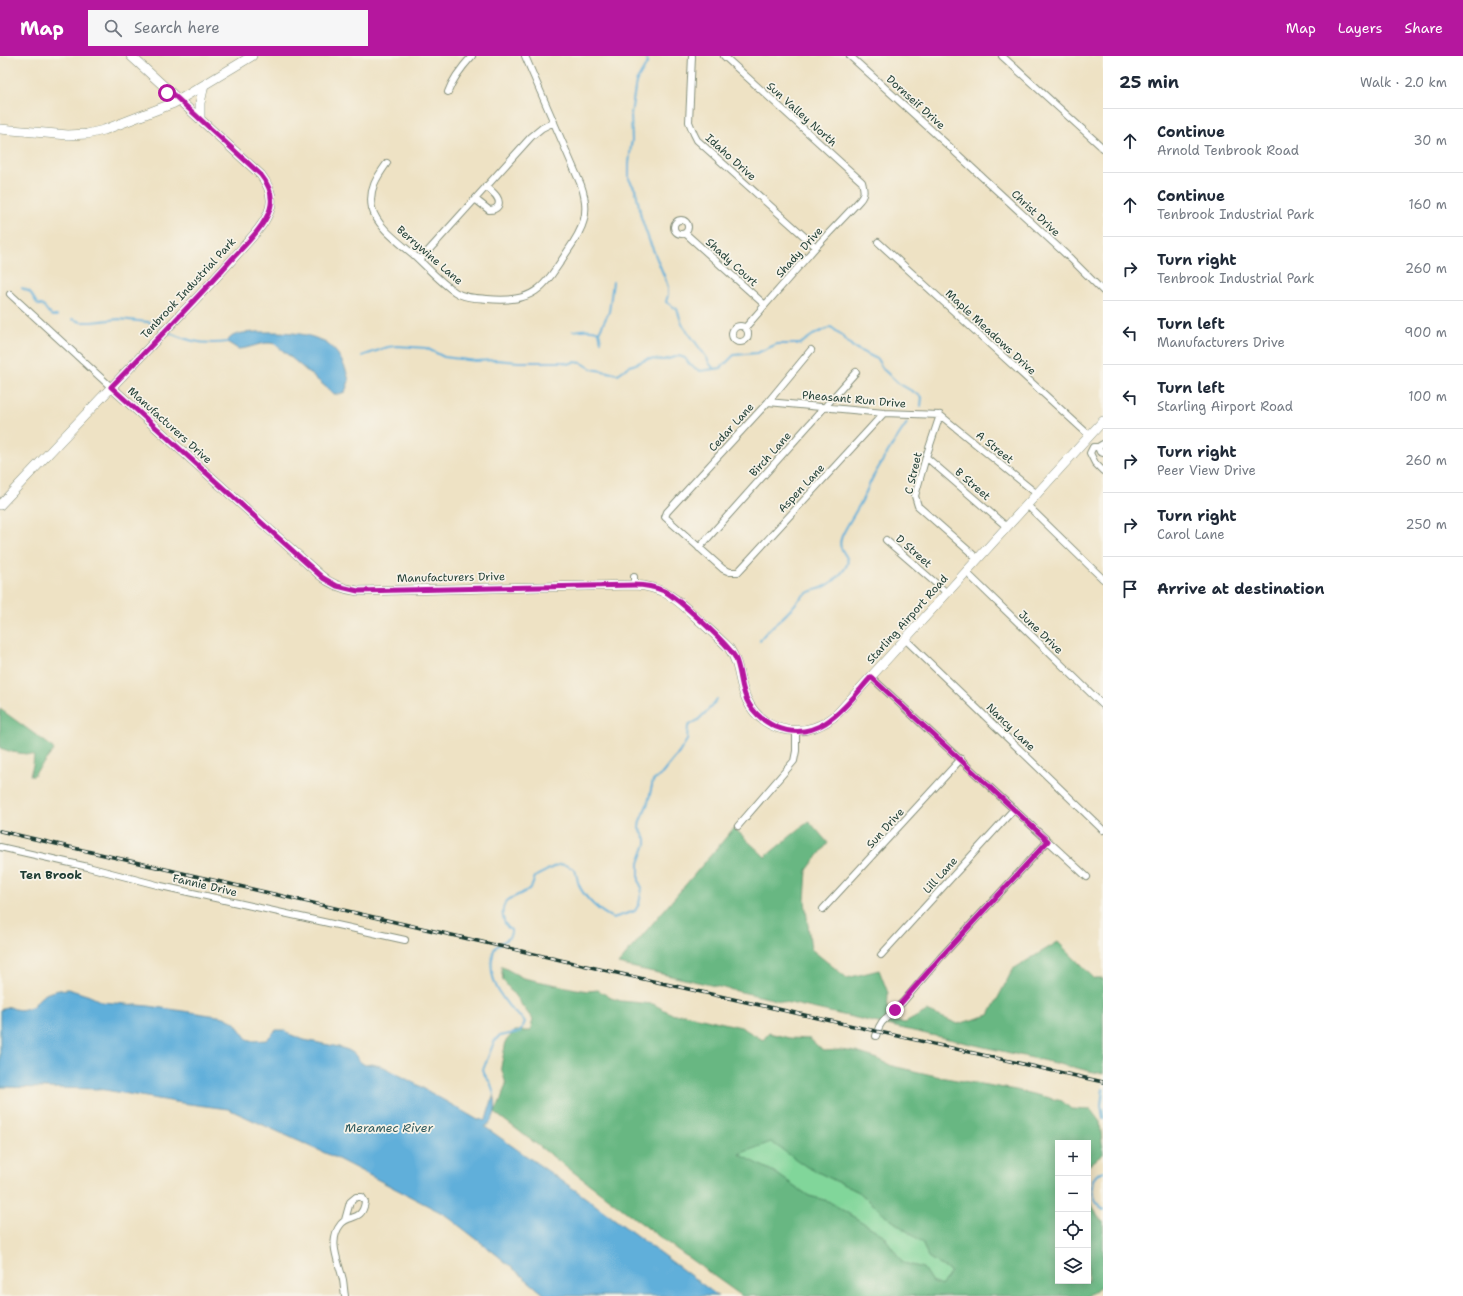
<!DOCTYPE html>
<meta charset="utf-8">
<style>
:root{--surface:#fff;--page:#f6f6f7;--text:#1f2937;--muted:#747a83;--line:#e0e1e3;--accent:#b5179e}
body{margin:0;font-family:"Shantell Sans",sans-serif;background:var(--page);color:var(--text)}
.controls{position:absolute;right:12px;bottom:12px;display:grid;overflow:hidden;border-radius:0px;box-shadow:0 2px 10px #0003}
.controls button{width:36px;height:36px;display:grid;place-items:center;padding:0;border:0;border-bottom:1px solid var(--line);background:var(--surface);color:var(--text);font:20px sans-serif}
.stop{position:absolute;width:12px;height:12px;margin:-9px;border:3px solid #b5179e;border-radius:50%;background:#fff}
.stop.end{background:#b5179e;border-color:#fff;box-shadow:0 1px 4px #0008}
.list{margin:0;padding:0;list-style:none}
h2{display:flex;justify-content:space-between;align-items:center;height:52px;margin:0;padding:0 16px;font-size:17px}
h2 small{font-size:13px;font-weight:400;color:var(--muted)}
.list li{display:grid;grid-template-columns:26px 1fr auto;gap:12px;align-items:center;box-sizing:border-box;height:64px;padding:0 16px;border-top:1px solid var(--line)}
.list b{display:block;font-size:15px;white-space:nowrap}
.list p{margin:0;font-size:13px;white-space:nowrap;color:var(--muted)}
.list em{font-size:13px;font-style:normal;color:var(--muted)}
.icon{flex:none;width:22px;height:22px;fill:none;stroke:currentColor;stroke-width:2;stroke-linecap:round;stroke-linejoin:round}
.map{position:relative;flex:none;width:1103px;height:1240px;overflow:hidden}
header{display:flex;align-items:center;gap:24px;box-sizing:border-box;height:56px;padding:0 20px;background:var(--accent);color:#fff}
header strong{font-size:19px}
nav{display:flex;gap:22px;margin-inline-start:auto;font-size:14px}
.search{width:280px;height:36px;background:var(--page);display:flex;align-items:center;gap:10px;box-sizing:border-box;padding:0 14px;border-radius:0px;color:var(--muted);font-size:15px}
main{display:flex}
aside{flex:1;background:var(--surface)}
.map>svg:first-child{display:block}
.green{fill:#81d69a;stroke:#508a67}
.forest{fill:#68b782;stroke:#447a5b;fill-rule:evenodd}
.water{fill:#60afda;stroke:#407687}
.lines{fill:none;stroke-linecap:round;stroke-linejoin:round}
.stream{stroke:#60afda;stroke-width:2}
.street-casing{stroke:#86907c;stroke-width:8}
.secondary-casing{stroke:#86907c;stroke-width:10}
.street{stroke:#fff;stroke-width:6}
.secondary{stroke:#fff;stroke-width:9}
.rail-casing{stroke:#1f3d34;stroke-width:3.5}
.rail{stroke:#f7f3e8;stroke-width:2;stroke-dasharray:6;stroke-linecap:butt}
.route{stroke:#b5179e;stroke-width:5}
.labels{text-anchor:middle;stroke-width:3.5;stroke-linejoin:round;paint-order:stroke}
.street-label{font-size:11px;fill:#1f3d34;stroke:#f7f3e8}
.neighbourhood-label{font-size:12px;font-weight:bold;fill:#1f3d34;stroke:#f7f3e8}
.water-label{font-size:12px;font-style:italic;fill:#2f5a5e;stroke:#f7f3e8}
</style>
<header>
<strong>Map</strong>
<div class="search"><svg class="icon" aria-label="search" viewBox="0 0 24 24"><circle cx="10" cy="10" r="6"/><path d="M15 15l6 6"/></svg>Search here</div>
<nav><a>Map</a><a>Layers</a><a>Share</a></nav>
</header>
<main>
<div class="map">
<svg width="1103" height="1240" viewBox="0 0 1103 1240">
<rect width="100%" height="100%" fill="#f7f3e8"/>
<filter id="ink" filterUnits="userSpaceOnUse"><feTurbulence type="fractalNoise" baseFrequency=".025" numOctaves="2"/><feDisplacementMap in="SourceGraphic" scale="8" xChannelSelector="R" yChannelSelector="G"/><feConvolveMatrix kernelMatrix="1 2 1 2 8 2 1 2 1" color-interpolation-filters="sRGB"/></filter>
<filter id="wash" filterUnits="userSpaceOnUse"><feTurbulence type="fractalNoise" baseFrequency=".012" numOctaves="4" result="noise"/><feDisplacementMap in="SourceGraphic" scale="16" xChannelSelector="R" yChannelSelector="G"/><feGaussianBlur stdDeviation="0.9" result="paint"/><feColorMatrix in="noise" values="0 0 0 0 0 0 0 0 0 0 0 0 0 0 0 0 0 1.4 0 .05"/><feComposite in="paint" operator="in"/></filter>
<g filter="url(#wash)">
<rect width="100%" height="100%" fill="#eee2c4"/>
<path class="green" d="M771 1085 807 1111 859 1136 890 1163 922 1186 928 1201 951 1216 941 1230 932 1226 923 1212 903 1207 883 1179 828 1145 809 1140 774 1116 738 1098Z"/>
<path class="forest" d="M0 653 51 690 54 694 32 721 30 719 33 709 34 699 12 696 0 692Z
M809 765 828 787 807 814 805 845 811 893 847 922 879 914 888 937 887 964 905 967 927 955 958 968 989 959 1013 913 1058 886 1095 923H1103V1018L618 908 734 772 765 801Z
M501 910 523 922 576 933 588 935 598 934 611 942 621 945 653 948 674 959 684 958 741 971 763 984 769 977 789 982 810 983 823 995 840 994 856 996 878 1003 892 1010 945 1022 1016 1034 1062 1045 1071 1053 1091 1054 1100 1066 1103 1098 1088 1110V1087H1058V1225H1088V1141L1098 1161 1103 1165V1230L1087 1240H742L665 1185 495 1057 501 1043 506 1028 501 1011 506 985 515 975H530L533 964 503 924ZM771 1086 807 1111 859 1136 890 1163 922 1186 928 1201 951 1216 941 1230 932 1226 923 1212 903 1207 883 1179 828 1145 809 1140 774 1116 739 1098Z"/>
<path class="water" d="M256 276C282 276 319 274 337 297 343 306 347 315 349 325L345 336 339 338H334L275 288C262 284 251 293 238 293L227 286C232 276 246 277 256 276Z
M68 933 90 940 102 946 149 950 224 961 234 966 247 983 253 985 266 984 276 974H284L289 978 304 984 339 991 348 994 355 998 359 1005 365 1009 372 1008 384 1011 414 1027 478 1064 486 1063 494 1038C497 1051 496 1063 485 1071L578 1136 718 1240H546L497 1199 444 1158 336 1102 228 1053 182 1047 99 1033 0 1031V954L10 951C20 956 24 953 34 950 40 937 54 934 68 933Z"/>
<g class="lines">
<path class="stream" d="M644 0 648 6 636 26 631 58 632 85 631 89 629 108V123L636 135 641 161 649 184 665 222 668 231V239L666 246 677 253 682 268 707 302 709 307 714 313 721 312 734 299 757 297 777 288H800L813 279 831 271 839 277 853 291 877 303 883 313 898 327 922 341 921 350
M22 232 30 236 38 249H42L52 260H57
M72 263 81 266H92L119 263 148 266 159 270
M573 275C581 274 591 272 599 276
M170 277C187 285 208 289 227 286
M601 285 599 276 609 256 613 226
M362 300 388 291 397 290 426 292 444 301 476 305 496 304 518 306H563L568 308 574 306 582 307 592 313 618 318 628 311 648 303 664 304 679 300 685 302 690 309 700 315 714 313
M760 584C768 572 781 565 790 554 796 548 798 543 805 538 810 535 816 534 822 532 829 529 839 521 843 515 857 498 834 499 842 480 847 469 854 459 860 448 865 440 868 430 873 421 884 402 895 384 907 367
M1103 1033 1101 1049 1103 1062
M494 1039C493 1035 492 1030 490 1026 487 1022 484 1020 483 1014L494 986 499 980 520 976 525 966C523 962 518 960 514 956 501 942 489 924 492 903 493 900 493 897 494 894 498 885 512 886 511 874 506 871 504 867 503 861 500 839 518 843 530 832 534 829 533 825 535 821 538 818 543 817 546 815 558 808 561 805 575 814 577 819 577 824 579 829 585 843 600 856 613 862L635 855 639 848 641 838 642 832 639 826V807L646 788V783L639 772 640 765 648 747 653 725 661 719 679 697 687 684 688 670 698 664 711 651 717 643
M1103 1115C1101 1116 1097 1118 1095 1121 1088 1130 1095 1147 1103 1154"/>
</g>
</g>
<g filter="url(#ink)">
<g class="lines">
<g class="street-casing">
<path id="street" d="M692 0 689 66 694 78 697 84 815 190
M724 0 862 126C864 134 865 138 860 144 843 163 824 181 808 200L745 272
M850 0 951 92
M1002 0 1103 92
M448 36C453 22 462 11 472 0
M955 96 1071 203 1103 235
M387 107C377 121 368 134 372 152 377 171 399 186 414 199 427 211 440 226 455 236 464 242 476 242 487 243 534 247 543 233 567 196 583 173 591 157 581 129L525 0
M475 143 489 154C493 154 496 153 498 150 502 142 491 135 486 130
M674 171a7 7 0 1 1 14 0a7 7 0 1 1-14 0Z
M685 177 765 249
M878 186 1090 380
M420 204 531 81 542 72 554 66
M10 238 111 331
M732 278a8 8 0 1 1 16 0a8 8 0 1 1-16 0Z
M811 294 768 346 667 456 665 461 723 513 730 516H738L884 357
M768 346 884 357 940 359
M940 359 926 401 915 440 918 450 978 503
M940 359 1037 438
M1103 388 1098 391H1093L1090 397 1095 407 1103 415
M1098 391 1100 396 1103 397
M926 401 1007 471
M1027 449 1103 523
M886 484 947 537
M699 492 856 316
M966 516 1103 649
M634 521V529
M905 583 1103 774
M871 621 1087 821
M738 770 794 705 796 695V675
M0 791 88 811 161 830 405 884
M823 853 961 703
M881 899 1014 753
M876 980 879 971 882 966 903 946 941 901 1048 785
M345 1240C344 1235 344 1230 343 1224 339 1206 327 1185 341 1168 349 1158 362 1166 365 1146L362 1141H356L350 1146 345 1164"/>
</g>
<g class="secondary-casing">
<path id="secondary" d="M200 63V47L204 29
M0 73 68 79 87 78 104 74 174 47 252 0
M111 331 320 519C331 529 343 533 358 535L634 529C665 530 680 546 701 566 710 574 720 583 729 592 741 609 738 626 747 644 764 680 810 684 838 657L1103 365
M0 449C60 385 120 322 181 258 203 236 224 213 245 189 253 180 263 170 268 158 275 144 270 131 261 119L131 0"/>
</g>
<use href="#street" class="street"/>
<use href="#secondary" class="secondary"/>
<g class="rail-casing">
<path id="rail" d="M0 775 608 915 1103 1026"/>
</g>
<use href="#rail" class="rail"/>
</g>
</g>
<g class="lines" filter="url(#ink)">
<path class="route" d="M167 37 165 31 261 119C269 129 274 140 270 153 265 170 244 190 232 203 193 247 152 289 111 331L323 522 337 530 358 535 634 529C645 529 655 531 664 535 679 543 727 587 735 601 742 616 740 633 749 648 755 658 765 666 776 671 820 689 846 649 871 621L1048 785 941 901 895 954"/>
</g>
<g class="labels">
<g class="street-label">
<text transform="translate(916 46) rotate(42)" y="4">Dornseif Drive</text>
<text transform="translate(802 58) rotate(42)" y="4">Sun Valley North</text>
<text transform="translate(731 101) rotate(42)" y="4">Idaho Drive</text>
<text transform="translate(1036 157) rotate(43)" y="4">Christ Drive</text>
<text transform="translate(799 196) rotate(-48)" y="4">Shady Drive</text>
<text transform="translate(430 199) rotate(41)" y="4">Berrywine Lane</text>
<text transform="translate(732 206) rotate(42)" y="4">Shady Court</text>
<text transform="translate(188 232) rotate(-47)" y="4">Tenbrook Industrial Park</text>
<text transform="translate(991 276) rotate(43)" y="4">Maple Meadows Drive</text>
<text transform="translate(854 343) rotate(5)" y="4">Pheasant Run Drive</text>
<text transform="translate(170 369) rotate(42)" y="4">Manufacturers Drive</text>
<text transform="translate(731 371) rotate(-48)" y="4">Cedar Lane</text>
<text transform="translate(995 391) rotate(39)" y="4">A Street</text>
<text transform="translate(770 398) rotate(-48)" y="4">Birch Lane</text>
<text transform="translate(913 417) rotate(-77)" y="4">C Street</text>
<text transform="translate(973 428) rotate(41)" y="4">B Street</text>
<text transform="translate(801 432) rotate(-47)" y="4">Aspen Lane</text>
<text transform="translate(914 495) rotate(41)" y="4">D Street</text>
<text transform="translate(451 521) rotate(-1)" y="4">Manufacturers Drive</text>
<text transform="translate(907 563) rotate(-48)" y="4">Starling Airport Road</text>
<text transform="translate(1041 576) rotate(44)" y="4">June Drive</text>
<text transform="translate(1011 671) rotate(44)" y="4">Nancy Lane</text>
<text transform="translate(885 772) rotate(-48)" y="4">Sun Drive</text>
<text transform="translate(940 819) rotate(-48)" y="4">Lill Lane</text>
<text transform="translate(205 829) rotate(13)" y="4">Fannie Drive</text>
</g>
<g class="neighbourhood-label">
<text x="51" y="823">Ten Brook</text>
</g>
<g class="water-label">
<text x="389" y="1076">Meramec River</text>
</g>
</g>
</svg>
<div class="controls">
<button>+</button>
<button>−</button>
<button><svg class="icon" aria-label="locate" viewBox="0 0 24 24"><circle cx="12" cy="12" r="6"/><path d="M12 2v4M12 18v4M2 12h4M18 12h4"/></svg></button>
<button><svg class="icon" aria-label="layers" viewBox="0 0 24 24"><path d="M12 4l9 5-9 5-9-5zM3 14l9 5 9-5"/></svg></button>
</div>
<div class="stop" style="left:167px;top:37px"></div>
<div class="stop end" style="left:895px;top:954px"></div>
</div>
<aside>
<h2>25 min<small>Walk · 2.0 km</small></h2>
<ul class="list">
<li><svg class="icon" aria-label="ahead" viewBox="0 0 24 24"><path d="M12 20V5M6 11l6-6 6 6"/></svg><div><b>Continue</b><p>Arnold Tenbrook Road</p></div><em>30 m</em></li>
<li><svg class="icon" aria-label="ahead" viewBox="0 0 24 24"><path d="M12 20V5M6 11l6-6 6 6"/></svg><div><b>Continue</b><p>Tenbrook Industrial Park</p></div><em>160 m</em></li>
<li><svg class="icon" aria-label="right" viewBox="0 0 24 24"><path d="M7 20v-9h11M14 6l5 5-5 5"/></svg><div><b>Turn right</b><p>Tenbrook Industrial Park</p></div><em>260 m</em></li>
<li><svg class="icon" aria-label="left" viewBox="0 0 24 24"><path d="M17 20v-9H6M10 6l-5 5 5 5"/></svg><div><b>Turn left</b><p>Manufacturers Drive</p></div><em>900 m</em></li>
<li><svg class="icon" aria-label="left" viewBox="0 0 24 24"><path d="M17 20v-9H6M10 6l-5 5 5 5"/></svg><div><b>Turn left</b><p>Starling Airport Road</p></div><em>100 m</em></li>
<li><svg class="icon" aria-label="right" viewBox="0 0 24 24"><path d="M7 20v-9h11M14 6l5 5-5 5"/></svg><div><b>Turn right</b><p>Peer View Drive</p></div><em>260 m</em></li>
<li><svg class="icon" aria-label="right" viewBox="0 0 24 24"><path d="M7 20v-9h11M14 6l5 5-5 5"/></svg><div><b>Turn right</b><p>Carol Lane</p></div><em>250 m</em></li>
<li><svg class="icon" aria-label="arrive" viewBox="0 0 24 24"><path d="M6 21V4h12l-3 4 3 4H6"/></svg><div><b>Arrive at destination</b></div></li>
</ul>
</aside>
</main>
